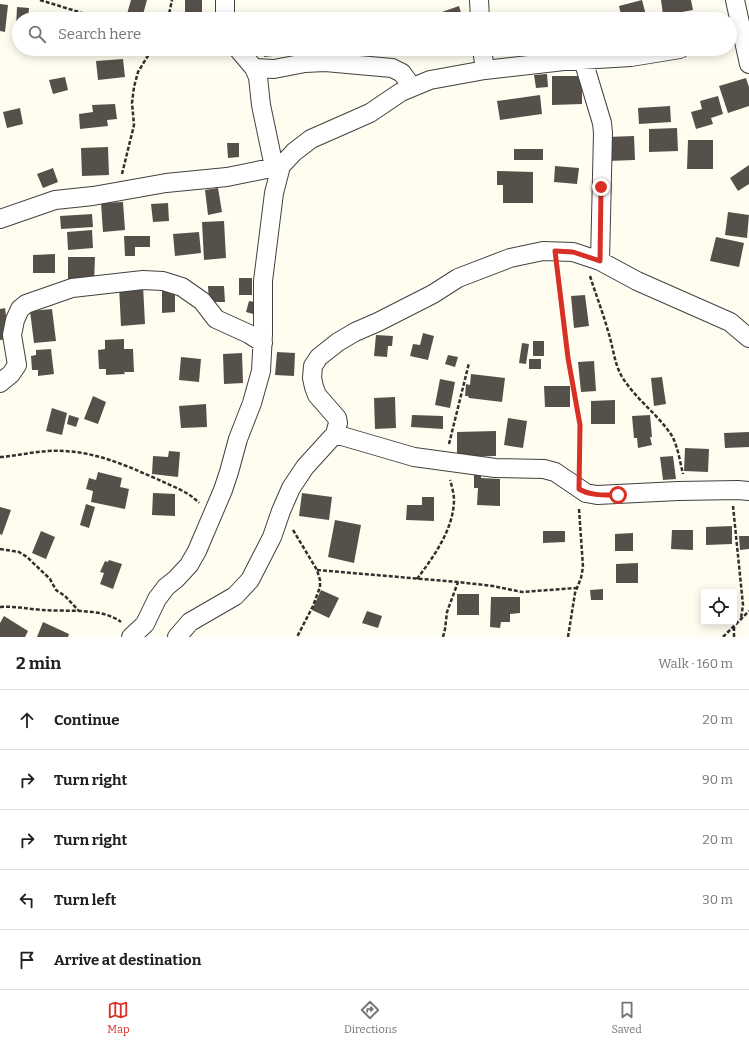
<!DOCTYPE html>
<meta charset="utf-8">
<style>
:root{--surface:#fff;--page:#f2f2f2;--text:#202124;--muted:#757577;--line:#e0e0e0;--accent:#d93025}
body{margin:0;font-family:Bitter,serif;background:var(--page);color:var(--text)}
.controls{position:absolute;right:12px;bottom:12px;display:grid;overflow:hidden;border-radius:4px;box-shadow:0 2px 10px #0003}
.controls button{width:36px;height:36px;display:grid;place-items:center;padding:0;border:0;border-bottom:1px solid var(--line);background:var(--surface);color:var(--text);font:20px sans-serif}
.stop{position:absolute;width:12px;height:12px;margin:-9px;border:3px solid #d93025;border-radius:50%;background:#fff}
.stop.end{background:#d93025;border-color:#fff;box-shadow:0 1px 4px #0008}
.list{margin:0;padding:0;list-style:none}
h2{display:flex;justify-content:space-between;align-items:center;height:52px;margin:0;padding:0 16px;font-size:17px}
h2 small{font-size:13px;font-weight:400;color:var(--muted)}
.list li{display:grid;grid-template-columns:26px 1fr auto;gap:12px;align-items:center;box-sizing:border-box;height:60px;padding:0 16px;border-top:1px solid var(--line)}
.list b{display:block;font-size:15px;white-space:nowrap}
.list em{font-size:13px;font-style:normal;color:var(--muted)}
.icon{flex:none;width:22px;height:22px;fill:none;stroke:currentColor;stroke-width:2;stroke-linecap:round;stroke-linejoin:round}
.map{position:relative;flex:none;width:749px;height:637px;overflow:hidden}
.search{position:absolute;background:var(--surface);box-shadow:0 2px 10px #0003;left:12px;right:12px;top:12px;height:44px;display:flex;align-items:center;gap:10px;box-sizing:border-box;padding:0 14px;border-radius:22px;color:var(--muted);font-size:15px}
.sheet{height:352px;background:var(--surface)}
nav{display:flex;justify-content:space-around;align-items:center;box-sizing:border-box;height:56px;border-top:1px solid var(--line);background:var(--surface);font-size:11px;color:var(--muted)}
nav a{display:grid;justify-items:center;gap:2px}
nav .on{color:var(--accent)}
.map>svg:first-child{display:block}
.building{fill:#56504b}
.lines{fill:none;stroke-linecap:round;stroke-linejoin:round}
.street-casing{stroke:#414141;stroke-width:20}
.path{stroke:#303030;stroke-width:2.5;stroke-dasharray:4 2;stroke-linecap:butt}
.street{stroke:#fff;stroke-width:18}
.route{stroke:#d93025;stroke-width:5}
</style>
<div class="map">
<svg width="749" height="637" viewBox="0 0 749 637">
<rect width="100%" height="100%" fill="#fefdef"/>
<path class="building" d="M131 0H147L142 18 127 14Z
M185 0H202V19H185Z
M642 0 647 19H622L619 6Z
M661 0H691L693 10 682 12 683 17 670 19 669 14 663 15Z
M0 4 8 5 5 32 0 31Z
M459 6 463 19H441L439 13Z
M17 7 29 8 28 19H19V29H16Z
M244 49H287V50L282 51V55L264 57 263 52 256 53 257 54 244 55Z
M123 59 125 77 98 80 96 61Z
M547 74 548 87 536 88 534 75Z
M552 76H582V104L552 105Z
M65 77 68 90 53 94 49 80Z
M746 78 749 87V106L728 113 719 86Z
M540 95 542 114 500 120 497 101Z
M718 96 723 114 711 118 713 124 696 129 691 112 702 109 700 101Z
M115 104 117 119 107 120 108 126 80 129 79 114 93 112 92 105Z
M670 106 671 122 639 124 638 108Z
M20 108 23 124 7 128 3 112Z
M677 128 678 151 649 152V129Z
M634 136 635 160 607 161V137Z
M688 140H713V169H687Z
M227 143H239V157L228 158Z
M108 147 109 175 82 176 81 148Z
M514 149H543V160H514Z
M749 165V184L738 191 730 178Z
M555 166 579 168 577 184 554 182Z
M53 168 58 182 43 188 37 174Z
M497 171 533 172V203H503V185H497Z
M218 188 222 212 208 215 205 190Z
M123 202 125 230 103 232 101 203Z
M168 203 169 221 153 222 151 204Z
M728 212 749 215 747 238 725 235Z
M92 214 93 227 61 229 60 216Z
M224 221 226 258 204 260 202 222Z
M92 230 93 248 68 250 67 232Z
M199 232 201 253 175 256 173 234Z
M124 236H150V247H135V256H125Z
M716 237 744 243 739 267 710 261Z
M55 254V273H33V255Z
M68 257H95L94 282 68 281Z
M239 278H252V295H239Z
M143 285 145 324 121 326 119 286Z
M208 286H224L225 302H209Z
M175 289V312L162 313V290Z
M585 295 589 326 574 328 571 296Z
M249 301 260 303 257 315 246 312Z
M5 308 9 339 0 340V309Z
M52 309 56 341 34 343 30 311Z
M423 333 434 336 428 360 410 356 413 344 420 345Z
M376 335 393 336 392 346H388L387 357 374 356Z
M124 339V349H133L134 372H124L125 374 106 375V369H99L98 350 105 349V340Z
M533 341H544V356H533Z
M522 343 529 344 526 364 519 363Z
M51 349 54 374 38 376V370H32L31 356 36 355V350Z
M277 352 295 353 294 376 275 375Z
M242 353 243 383 224 384 223 354Z
M448 355 458 357 455 367 445 364Z
M181 357 201 359 199 382 179 380Z
M529 359H541V369H529Z
M594 361 596 391 581 392 578 362Z
M471 374 505 378 502 402 469 398 468 396H465L466 384 470 385Z
M662 377 666 404 654 406 651 378Z
M440 379 455 382 450 408 435 405Z
M544 386H570V407H545Z
M93 396 106 402 98 424 84 419Z
M395 397 396 428 375 429 374 398Z
M615 400V424H591V401Z
M206 404 207 427 181 428 179 406Z
M52 408 67 413 62 435 46 431Z
M69 415 79 418 76 427 67 424Z
M412 415 443 416V429L411 427Z
M650 415 652 437H650L652 445 638 448 637 438H634L632 416Z
M508 418 527 421 523 448 504 445Z
M496 431V456L457 457V432Z
M749 432V447L725 448 724 433Z
M685 448 709 449 708 472 684 471Z
M169 451 180 452 178 477 152 474 153 456 168 457Z
M673 456 676 479 663 480 660 457Z
M98 472 122 478 120 487 129 489 125 509 91 502 93 491 86 489 89 478 96 480Z
M474 473 481 474V478L500 479V506L477 505 478 488H474Z
M153 493 175 494V516L152 515Z
M302 493 332 497 329 520 299 516Z
M422 497H434V521L406 520 407 505H422Z
M86 504 95 507 89 528 80 525Z
M0 507 11 510 2 535 0 534Z
M335 520 361 525 354 563 328 557Z
M732 526V544L706 545V527Z
M672 530H693V550L671 549Z
M41 531 55 537 46 559 32 553Z
M543 531H565V542L543 543Z
M633 533V551H615V534Z
M739 536H749V549L740 550Z
M109 560 122 564 113 589 100 584 104 573 100 572 105 561 108 562Z
M638 563V583H616V564Z
M603 589V600H591L590 590Z
M321 590 339 598 329 618 312 610Z
M457 594H479V615H457Z
M491 597H520V613L510 614V622H501L500 628 490 627Z
M367 611 382 616 378 628 362 623Z
M4 616 28 631 25 637H0V623Z
M43 622 69 634 68 637H37Z"/>
<g class="lines">
<g class="street-casing">
<path id="street" d="M479 0 480 19
M735 0 749 64
M225 19V0
M238 49 254 68 258 77 261 105 274 167
M482 49 485 70
M583 60 602 123 603 133 600 261
M254 68 274 69 305 63 325 62 392 68 402 73 412 87
M0 219 55 200 93 196 166 183 227 177 281 166
M0 383 11 374 17 365 12 335 15 320 20 309 26 304 72 288 143 280 163 281 182 287 202 301 216 319 249 334 263 343
M335 434 414 457 495 468 544 469 555 472 586 493 597 495 678 491 738 490 749 491
M131 637 145 624 157 599 166 587 176 579 189 565 197 551 223 490 229 472 238 439 252 403 261 371 263 334V281L274 193 281 166 294 152 311 139 370 113 401 92 430 80 485 70 564 61 631 57 680 49
M177 637 190 622 235 596 250 580 272 537 281 511 291 488 305 467 335 434 338 423 337 418 317 395 314 387 312 378 313 366 319 357 338 342 355 332 378 322 433 294 458 278 510 258 543 251 573 252 600 261 637 281 730 322 749 338"/>
</g>
<path class="path" d="M40 0 95 17 138 19
M168 19 172 0
M122 174 134 125 132 103 134 87 138 72 152 49
M557 269 568 358 580 425 579 466
M590 276C596 295 603 313 608 331 613 346 614 362 621 375 634 398 658 414 672 436 678 447 680 462 683 474
M449 444 469 363
M0 457C16 456 32 452 48 451 90 449 120 463 157 479 171 486 188 491 199 503
M733 506 743 605 741 618
M293 530 317 570 320 580V587L313 606 297 637
M0 549 19 552 27 557 50 579 56 590 65 596 80 612
M317 570 458 582 493 586 522 592 576 588
M417 579C434 556 453 530 454 501 454 494 452 486 450 480
M0 607C15 606 28 609 43 610 67 612 101 607 121 622
M734 627V637
M443 637 445 629 447 612 458 582
M568 637 575 593 581 578 583 567 579 509
M723 637 749 611"/>
<use href="#street" class="street"/>
</g>
<g class="lines">
<path class="route" d="M601 187 600 261 573 252 555 251 568 358 580 425 579 489C591 496 604 495 618 495"/>
</g>
</svg>
<div class="controls">
<button><svg class="icon" aria-label="locate" viewBox="0 0 24 24"><circle cx="12" cy="12" r="6"/><path d="M12 2v4M12 18v4M2 12h4M18 12h4"/></svg></button>
</div>
<div class="stop" style="left:618px;top:495px"></div>
<div class="stop end" style="left:601px;top:187px"></div>
<div class="search"><svg class="icon" aria-label="search" viewBox="0 0 24 24"><circle cx="10" cy="10" r="6"/><path d="M15 15l6 6"/></svg>Search here</div>
</div>
<section class="sheet">
<h2>2 min<small>Walk · 160 m</small></h2>
<ul class="list">
<li><svg class="icon" aria-label="ahead" viewBox="0 0 24 24"><path d="M12 20V5M6 11l6-6 6 6"/></svg><div><b>Continue</b></div><em>20 m</em></li>
<li><svg class="icon" aria-label="right" viewBox="0 0 24 24"><path d="M7 20v-9h11M14 6l5 5-5 5"/></svg><div><b>Turn right</b></div><em>90 m</em></li>
<li><svg class="icon" aria-label="right" viewBox="0 0 24 24"><path d="M7 20v-9h11M14 6l5 5-5 5"/></svg><div><b>Turn right</b></div><em>20 m</em></li>
<li><svg class="icon" aria-label="left" viewBox="0 0 24 24"><path d="M17 20v-9H6M10 6l-5 5 5 5"/></svg><div><b>Turn left</b></div><em>30 m</em></li>
<li><svg class="icon" aria-label="arrive" viewBox="0 0 24 24"><path d="M6 21V4h12l-3 4 3 4H6"/></svg><div><b>Arrive at destination</b></div></li>
</ul>
</section>
<nav>
<a class="on"><svg class="icon" aria-label="map" viewBox="0 0 24 24"><path d="M3 6l6-2 6 2 6-2v14l-6 2-6-2-6 2zM9 4v14M15 6v14"/></svg>Map</a>
<a><svg class="icon" aria-label="directions" viewBox="0 0 24 24"><path d="M12 3l9 9-9 9-9-9zM9 14v-3h6M13 9l2 2-2 2"/></svg>Directions</a>
<a><svg class="icon" aria-label="saved" viewBox="0 0 24 24"><path d="M7 4h10v16l-5-4-5 4z"/></svg>Saved</a>
</nav>
